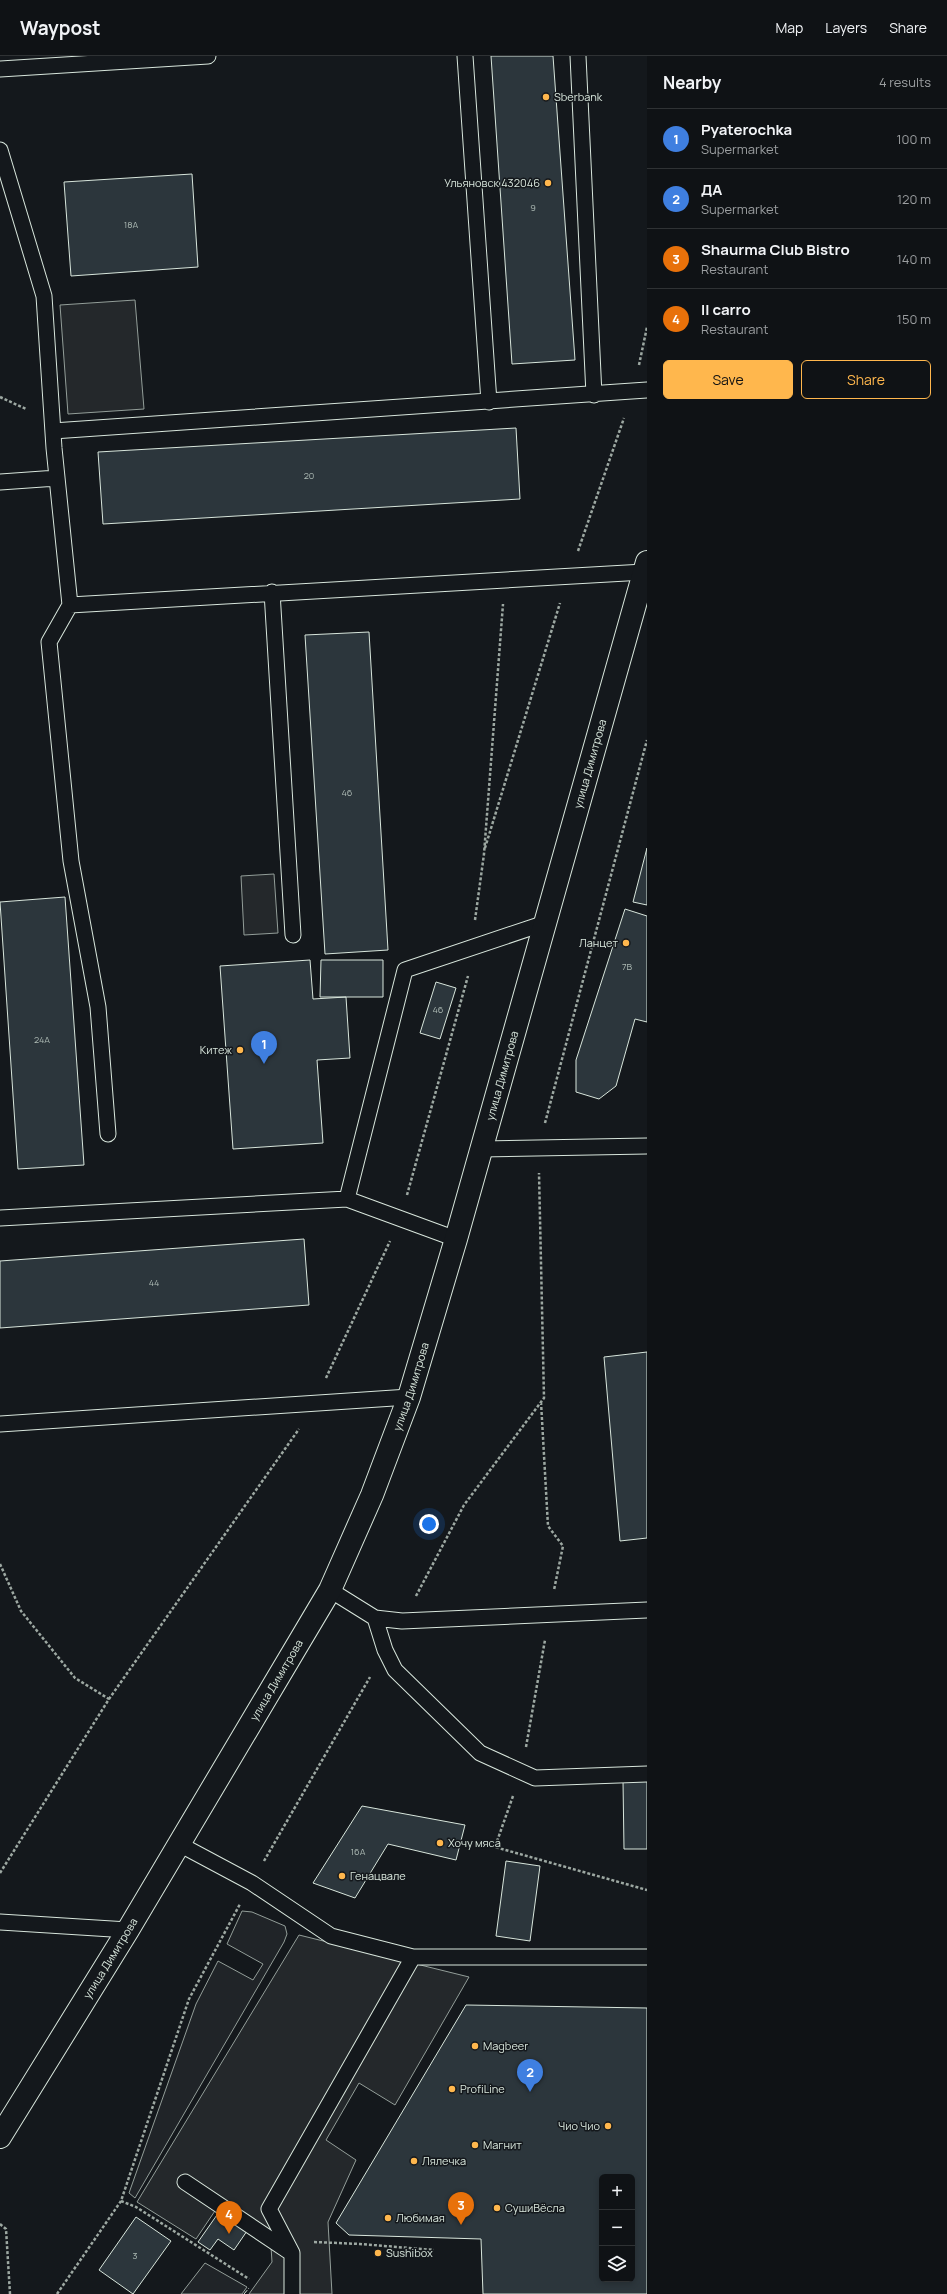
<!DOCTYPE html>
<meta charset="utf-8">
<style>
:root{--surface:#0f1215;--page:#181b1e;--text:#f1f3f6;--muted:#9b9ea0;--line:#2f3234;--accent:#ffb74d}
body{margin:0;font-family:Manrope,sans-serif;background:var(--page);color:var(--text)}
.controls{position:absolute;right:12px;bottom:12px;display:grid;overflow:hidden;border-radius:6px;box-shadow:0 2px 6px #0003}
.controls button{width:36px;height:36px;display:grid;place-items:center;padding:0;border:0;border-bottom:1px solid var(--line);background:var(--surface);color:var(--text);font:20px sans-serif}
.you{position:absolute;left:429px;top:1468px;width:14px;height:14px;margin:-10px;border:3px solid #fff;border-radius:50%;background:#1a73e8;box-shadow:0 0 0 6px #1a73e833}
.badge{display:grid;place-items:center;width:26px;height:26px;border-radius:50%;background:var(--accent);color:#fff;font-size:13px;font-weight:700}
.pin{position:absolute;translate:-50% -33px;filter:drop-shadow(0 1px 2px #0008)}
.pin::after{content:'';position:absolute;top:21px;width:14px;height:12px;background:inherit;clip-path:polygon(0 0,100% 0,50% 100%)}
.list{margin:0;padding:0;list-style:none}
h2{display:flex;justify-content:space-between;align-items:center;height:52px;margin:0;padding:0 16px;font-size:17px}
h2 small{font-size:13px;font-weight:400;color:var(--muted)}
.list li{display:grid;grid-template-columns:26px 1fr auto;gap:12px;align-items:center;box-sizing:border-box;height:60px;padding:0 16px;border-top:1px solid var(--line)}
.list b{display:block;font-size:15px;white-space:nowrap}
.list p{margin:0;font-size:13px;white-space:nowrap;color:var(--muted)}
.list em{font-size:13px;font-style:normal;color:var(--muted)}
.actions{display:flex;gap:8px;padding:12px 16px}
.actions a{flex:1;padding:9px 0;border:1px solid var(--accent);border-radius:6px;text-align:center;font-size:14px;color:var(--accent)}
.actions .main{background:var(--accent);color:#111}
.icon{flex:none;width:22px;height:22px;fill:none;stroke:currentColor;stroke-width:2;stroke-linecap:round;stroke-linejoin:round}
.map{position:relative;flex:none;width:647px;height:2238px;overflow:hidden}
header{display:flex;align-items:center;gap:24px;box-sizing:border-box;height:56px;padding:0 20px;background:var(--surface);border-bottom:1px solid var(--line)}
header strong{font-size:19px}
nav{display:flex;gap:22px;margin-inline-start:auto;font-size:14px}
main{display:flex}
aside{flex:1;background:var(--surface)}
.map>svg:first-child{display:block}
.green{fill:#202428;stroke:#939e99}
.parking{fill:#24282b;stroke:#939e99}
.building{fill:#2c363c;stroke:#d8e6dc;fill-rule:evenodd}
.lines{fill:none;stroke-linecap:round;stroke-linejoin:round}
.service-casing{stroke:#d8e6dc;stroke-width:17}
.secondary-casing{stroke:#d8e6dc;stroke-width:24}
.path{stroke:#9da8a2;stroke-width:2.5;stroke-dasharray:3 2;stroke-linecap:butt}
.service{stroke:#14181c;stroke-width:15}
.secondary{stroke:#14181c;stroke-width:22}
.fence{stroke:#d8e6dc;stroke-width:1;stroke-dasharray:5 2;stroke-linecap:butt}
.poi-dot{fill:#ffb74d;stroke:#14181c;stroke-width:1.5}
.labels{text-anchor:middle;stroke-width:3;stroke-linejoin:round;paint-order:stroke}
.number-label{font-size:9px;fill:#adbab4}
.poi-label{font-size:11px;fill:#d8e6dc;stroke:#14181c;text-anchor:start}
.street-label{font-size:11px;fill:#d8e6dc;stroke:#14181c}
</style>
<header>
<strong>Waypost</strong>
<nav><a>Map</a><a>Layers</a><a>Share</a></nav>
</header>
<main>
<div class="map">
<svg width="647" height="2238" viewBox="0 0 647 2238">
<rect width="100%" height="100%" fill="#14181c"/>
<path class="green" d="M242 1855 252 1856 285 1870 287 1878 284 1886 135 2142 129 2137 196 1948 218 1905 253 1924 263 1908 227 1888Z
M205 2207 247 2231 242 2238H181Z"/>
<path class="parking" d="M135 244 144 353 68 358 60 249Z
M274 818 278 877 244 879 241 820Z
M299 1879 469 1921 395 2049 359 2027 326 2084 356 2104 328 2166 332 2238H249L272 2206 271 2191 254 2165 223 2143 196 2183 137 2146Z"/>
<path class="building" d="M491 0H553L575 304 512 308Z
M192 118 198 211 71 220 64 126Z
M516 372 520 443 103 468 98 396Z
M369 576 388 894 325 898 305 579Z
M647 792V849L633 846Z
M65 841 84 1109 18 1113 0 846Z
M625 853 647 860V966L635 963 616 1030 599 1043 576 1036V1004Z
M310 904 313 943 346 941 350 1002 317 1004 323 1087 233 1093 220 910Z
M321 904H383V941H320Z
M436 926 456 932 440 983 420 977Z
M304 1183 309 1249 0 1272V1205Z
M647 1296V1482L620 1485 604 1301Z
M623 1725H647V1793H624Z
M362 1750 465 1769 456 1804 388 1788 355 1842 313 1827Z
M506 1805 540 1810 530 1885 496 1880Z
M466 1949 647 1952V2238H483L481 2183 349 2179 336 2167ZM602 2121H632V2223H602Z
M219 2156 247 2175 234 2194 218 2183 210 2194 198 2186Z
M136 2161 171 2185 133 2238 99 2214Z"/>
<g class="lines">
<g class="service-casing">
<path id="service" d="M465 0 489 346
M578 0 594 339
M0 13 208 0
M0 94 44 240 54 392 70 549 644 516
M53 375 647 334
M0 426 57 422
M272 536 293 879
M70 549 49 586 71 805 98 951 108 1078
M481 1093 647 1090
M347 1143 405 914 545 867
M0 1162 347 1143 456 1183
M0 1368 409 1341
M330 1534 375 1562 402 1565 647 1554
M375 1562 385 1594 395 1614 480 1697 535 1722 647 1718
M179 1788 252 1827 331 1880 413 1901H647
M0 1866 128 1874
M185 2126 291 2197
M292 2238V2197L269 2153 413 1901"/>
</g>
<g class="secondary-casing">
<g id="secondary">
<path id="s1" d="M0 2081 128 1874 330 1534 372 1439 409 1341 456 1183 647 506"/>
</g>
</g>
<path class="path" d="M639 309 647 271
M0 341 26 353
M578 495 624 362
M485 792 560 547
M475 864 484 798 503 548
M545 1067 647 684
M407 1139 468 920
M326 1322 390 1185
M541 1346 548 1470 563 1490 554 1534
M0 1508 21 1555 75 1622 109 1643
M416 1540 464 1449 544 1342 539 1117
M526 1691 545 1584
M513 1740 495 1791 647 1834
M264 1805 370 1621
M0 1817 109 1643 299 1373
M121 2145 136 2151 249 2223
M0 2168 6 2173 10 2238
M314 2186 360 2188 434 2194
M57 2238 121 2145 189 1943 240 1848"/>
<use href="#service" class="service"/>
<use href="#secondary" class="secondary"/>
<path class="fence" d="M244 2238 249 2232"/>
</g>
<g class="poi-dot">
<circle cx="546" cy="41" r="4"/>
<circle cx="548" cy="127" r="4"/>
<circle cx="626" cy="887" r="4"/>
<circle cx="240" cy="994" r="4"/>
<circle cx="440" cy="1787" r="4"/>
<circle cx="342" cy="1820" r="4"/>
<circle cx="475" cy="1990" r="4"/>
<circle cx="452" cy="2033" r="4"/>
<circle cx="608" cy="2070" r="4"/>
<circle cx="475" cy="2089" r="4"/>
<circle cx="414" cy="2105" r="4"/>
<circle cx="497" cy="2152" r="4"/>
<circle cx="388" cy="2162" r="4"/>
<circle cx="378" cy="2197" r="4"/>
</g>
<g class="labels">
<g class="number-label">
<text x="533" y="155">9</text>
<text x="131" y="172">18А</text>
<text x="309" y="423">20</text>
<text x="347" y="740">46</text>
<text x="627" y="914">7В</text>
<text x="438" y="957">46</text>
<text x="42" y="987">24А</text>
<text x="154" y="1230">44</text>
<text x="358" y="1799">16А</text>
<text x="135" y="2203">3</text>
</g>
<g class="poi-label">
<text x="554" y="45">Sberbank</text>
<text x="540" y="131" text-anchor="end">Ульяновск 432046</text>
<text x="618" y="891" text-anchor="end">Ланцет</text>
<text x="232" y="998" text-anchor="end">Китеж</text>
<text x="448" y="1791">Хочу мяса</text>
<text x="350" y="1824">Генацвале</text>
<text x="483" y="1994">Magbeer</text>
<text x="460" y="2037">ProfiLine</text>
<text x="600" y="2074" text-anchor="end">Чио Чио</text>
<text x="483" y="2093">Магнит</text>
<text x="422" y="2109">Лялечка</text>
<text x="505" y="2156">СушиВёсла</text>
<text x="396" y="2166">Любимая</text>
<text x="386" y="2201">Sushibox</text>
</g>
<g class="street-label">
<text dy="4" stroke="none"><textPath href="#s1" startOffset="1506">улица Димитрова</textPath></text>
<text dy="4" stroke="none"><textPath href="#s1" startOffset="1182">улица Димитрова</textPath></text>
<text dy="4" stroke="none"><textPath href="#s1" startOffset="858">улица Димитрова</textPath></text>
<text dy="4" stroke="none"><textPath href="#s1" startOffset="534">улица Димитрова</textPath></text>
<text dy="4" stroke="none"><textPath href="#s1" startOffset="210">улица Димитрова</textPath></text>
</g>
</g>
</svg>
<div class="controls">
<button>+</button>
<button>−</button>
<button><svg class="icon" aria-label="layers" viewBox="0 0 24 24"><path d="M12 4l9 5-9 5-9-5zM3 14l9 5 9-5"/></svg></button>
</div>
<div class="you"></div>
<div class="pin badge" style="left:264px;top:1008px;background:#3f7fe0">1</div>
<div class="pin badge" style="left:530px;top:2036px;background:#3f7fe0">2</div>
<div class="pin badge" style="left:461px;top:2169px;background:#e8710a">3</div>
<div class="pin badge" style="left:229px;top:2178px;background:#e8710a">4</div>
</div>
<aside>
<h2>Nearby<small>4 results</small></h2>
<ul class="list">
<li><span class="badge" style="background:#3f7fe0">1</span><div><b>Pyaterochka</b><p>Supermarket</p></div><em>100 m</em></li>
<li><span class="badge" style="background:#3f7fe0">2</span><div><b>ДА</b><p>Supermarket</p></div><em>120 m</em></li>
<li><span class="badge" style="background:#e8710a">3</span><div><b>Shaurma Club Bistro</b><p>Restaurant</p></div><em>140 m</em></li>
<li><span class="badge" style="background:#e8710a">4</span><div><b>Il carro</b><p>Restaurant</p></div><em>150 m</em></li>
</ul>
<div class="actions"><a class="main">Save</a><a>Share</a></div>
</aside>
</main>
